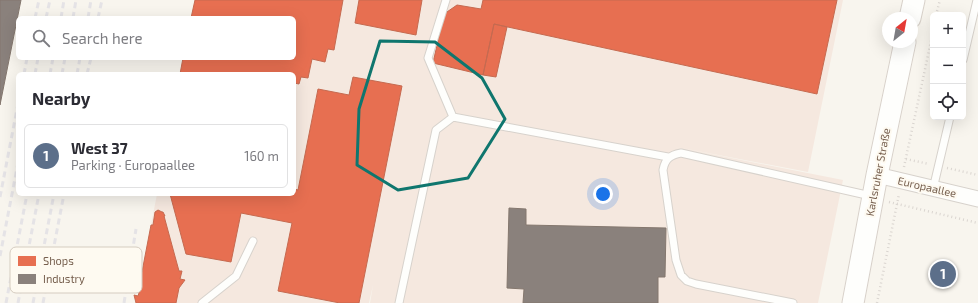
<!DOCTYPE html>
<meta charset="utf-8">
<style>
:root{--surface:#fff;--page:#f7f7f7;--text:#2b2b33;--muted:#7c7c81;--line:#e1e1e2;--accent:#615a58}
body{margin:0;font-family:"Exo 2",sans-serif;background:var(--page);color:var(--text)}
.controls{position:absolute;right:12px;top:12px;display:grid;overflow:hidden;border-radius:6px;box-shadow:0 4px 16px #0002}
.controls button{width:36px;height:36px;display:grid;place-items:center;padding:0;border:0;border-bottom:1px solid var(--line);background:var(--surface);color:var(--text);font:20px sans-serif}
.compass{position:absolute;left:882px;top:12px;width:36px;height:36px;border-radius:50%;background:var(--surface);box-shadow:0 4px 16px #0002;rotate:31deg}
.you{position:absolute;left:603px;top:194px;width:14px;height:14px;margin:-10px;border:3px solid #fff;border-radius:50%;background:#1a73e8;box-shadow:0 0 0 6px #1a73e833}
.badge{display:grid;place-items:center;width:26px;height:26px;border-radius:50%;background:var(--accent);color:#fff;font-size:13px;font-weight:700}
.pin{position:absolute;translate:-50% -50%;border:2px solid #fff;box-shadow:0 1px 4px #0006}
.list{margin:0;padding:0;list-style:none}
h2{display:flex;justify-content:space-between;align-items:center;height:52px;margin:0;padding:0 16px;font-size:17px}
h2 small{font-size:13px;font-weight:400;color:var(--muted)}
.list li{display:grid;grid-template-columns:26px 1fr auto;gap:12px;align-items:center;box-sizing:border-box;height:64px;margin:0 8px 8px;padding:0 8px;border:1px solid var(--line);border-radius:6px}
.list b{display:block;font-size:15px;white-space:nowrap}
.list p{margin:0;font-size:13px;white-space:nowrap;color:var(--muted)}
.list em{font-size:13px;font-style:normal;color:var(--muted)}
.icon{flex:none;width:22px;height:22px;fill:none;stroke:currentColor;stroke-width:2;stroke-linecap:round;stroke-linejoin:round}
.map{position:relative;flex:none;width:978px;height:303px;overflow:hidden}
.search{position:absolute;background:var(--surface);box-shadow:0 4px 16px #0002;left:16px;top:16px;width:280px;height:44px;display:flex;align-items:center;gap:10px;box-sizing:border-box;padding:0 14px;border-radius:6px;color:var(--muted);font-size:15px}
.panel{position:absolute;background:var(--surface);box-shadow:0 4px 16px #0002;left:16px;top:72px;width:280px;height:124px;border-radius:6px}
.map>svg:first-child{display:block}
.commercial{fill:#f5e8df}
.shops{fill:#e76f51;stroke:#c56a50}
.industry{fill:#8a817c;stroke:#84776e}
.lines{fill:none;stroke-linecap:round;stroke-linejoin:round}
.lane-casing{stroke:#d7d2cc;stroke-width:9}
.street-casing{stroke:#d7d2cc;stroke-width:17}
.secondary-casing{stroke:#d8d1ca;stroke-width:23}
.path{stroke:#dad5d0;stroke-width:2.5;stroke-dasharray:1 3;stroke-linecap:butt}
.lane{stroke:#fefefc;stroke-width:7}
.street{stroke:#fefefc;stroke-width:15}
.secondary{stroke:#fefefc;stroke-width:21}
.rail{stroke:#e5e3e6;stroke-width:3;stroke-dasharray:6 4;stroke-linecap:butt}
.marked{fill:none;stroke:#0f766e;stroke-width:3;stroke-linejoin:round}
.labels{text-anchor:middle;stroke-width:4;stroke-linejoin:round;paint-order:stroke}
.street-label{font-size:11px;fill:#765f4e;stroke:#fefaf1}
.key{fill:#fefaf1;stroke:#d5ccc0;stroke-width:1}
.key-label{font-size:11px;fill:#765f4e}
</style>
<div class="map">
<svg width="978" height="303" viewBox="0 0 978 303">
<rect width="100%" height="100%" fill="#f8f5ee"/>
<path class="commercial" d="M195 0H843L808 172 671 146 843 180 818 303H370L373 285 369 303H136L157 194H294V18H191Z"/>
<path class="shops" d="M195 0H343L334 50 328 49 325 62 312 59 308 78 301 77 299 84 294 83V74H180L183 58H294V18H191Z
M359 0H422L416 35 355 23Z
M483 0H837L817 94 494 24 483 75 433 63 444 14 457 5 481 9Z
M494 24 507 27 496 77 483 75Z
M353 77 402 86 359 303H340L278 291 292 223 241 213 231 262 186 254 170 194H294V189L298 190 318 89 349 95Z
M158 210 162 212H163L165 216H164L179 271H182L180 279 185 280 179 288 176 303H136L134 295 138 296 139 293 136 284H140L141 281 138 272H142L151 225H153L155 212Z"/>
<path class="industry" d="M0 0H21L0 105Z
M509 208 526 209V225L666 228 665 277H658V303H523L524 289 507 288Z"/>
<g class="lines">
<g class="lane-casing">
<path id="lane" d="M446 0 428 58 453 117
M963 60 977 0
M933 189 950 117
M202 303 236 276 253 241
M399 303 436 130 453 117 668 157
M793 303 696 284 687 281 681 275 676 260 663 170C665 159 670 155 681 153L871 196"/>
</g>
<g class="street-casing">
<path id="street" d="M877 175 978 199"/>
</g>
<g class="secondary-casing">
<path id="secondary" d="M910 18 914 0
M853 303 877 175 905 42"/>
</g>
<path class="path" d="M936 15 940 0
M906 159 929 164
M904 167 933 32
M947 168 978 175
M889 202 978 223
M877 303 899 194"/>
<use href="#lane" class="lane"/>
<use href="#street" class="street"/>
<use href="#secondary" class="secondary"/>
<path class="rail" d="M35 18 39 0
M46 18 50 0
M61 18 64 0
M73 18 76 0
M88 18 91 0
M98 18 102 0
M24 74 27 58
M35 74 38 58
M50 74 53 58
M62 74 65 58
M77 74 80 58
M87 74 91 58
M0 197 18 104
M0 256 18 163
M6 303 27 194
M18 303 39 194
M33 303 54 194
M43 303 64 194
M124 303 136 229"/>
</g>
<path class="marked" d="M380 41 435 42 482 78 505 119 468 178 398 190 357 165 359 109Z"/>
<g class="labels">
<g class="street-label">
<text transform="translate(878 172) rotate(-79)" y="4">Karlsruher Straße</text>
<text transform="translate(927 187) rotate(13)" y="4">Europaallee</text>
</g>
</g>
<rect x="10" y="247" width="132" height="46" rx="6" class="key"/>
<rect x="18" y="256" width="18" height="10" fill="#e76f51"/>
<rect x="18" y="274" width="18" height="10" fill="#8a817c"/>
<g class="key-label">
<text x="43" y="265">Shops</text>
<text x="43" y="283">Industry</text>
</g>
</svg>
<div class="controls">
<button>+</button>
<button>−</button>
<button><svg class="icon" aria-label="locate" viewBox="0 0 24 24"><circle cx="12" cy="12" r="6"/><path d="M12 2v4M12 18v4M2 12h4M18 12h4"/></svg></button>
</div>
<svg class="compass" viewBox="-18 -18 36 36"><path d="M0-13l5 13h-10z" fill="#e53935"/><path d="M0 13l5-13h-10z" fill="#7c7c81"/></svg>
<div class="you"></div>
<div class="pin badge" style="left:943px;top:274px;background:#5c6f8a">1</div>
<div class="search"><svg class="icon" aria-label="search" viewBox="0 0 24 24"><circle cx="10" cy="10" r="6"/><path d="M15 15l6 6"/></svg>Search here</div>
<section class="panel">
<h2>Nearby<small></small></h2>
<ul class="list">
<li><span class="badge" style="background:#5c6f8a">1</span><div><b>West 37</b><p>Parking · Europaallee</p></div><em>160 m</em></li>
</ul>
</section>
</div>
